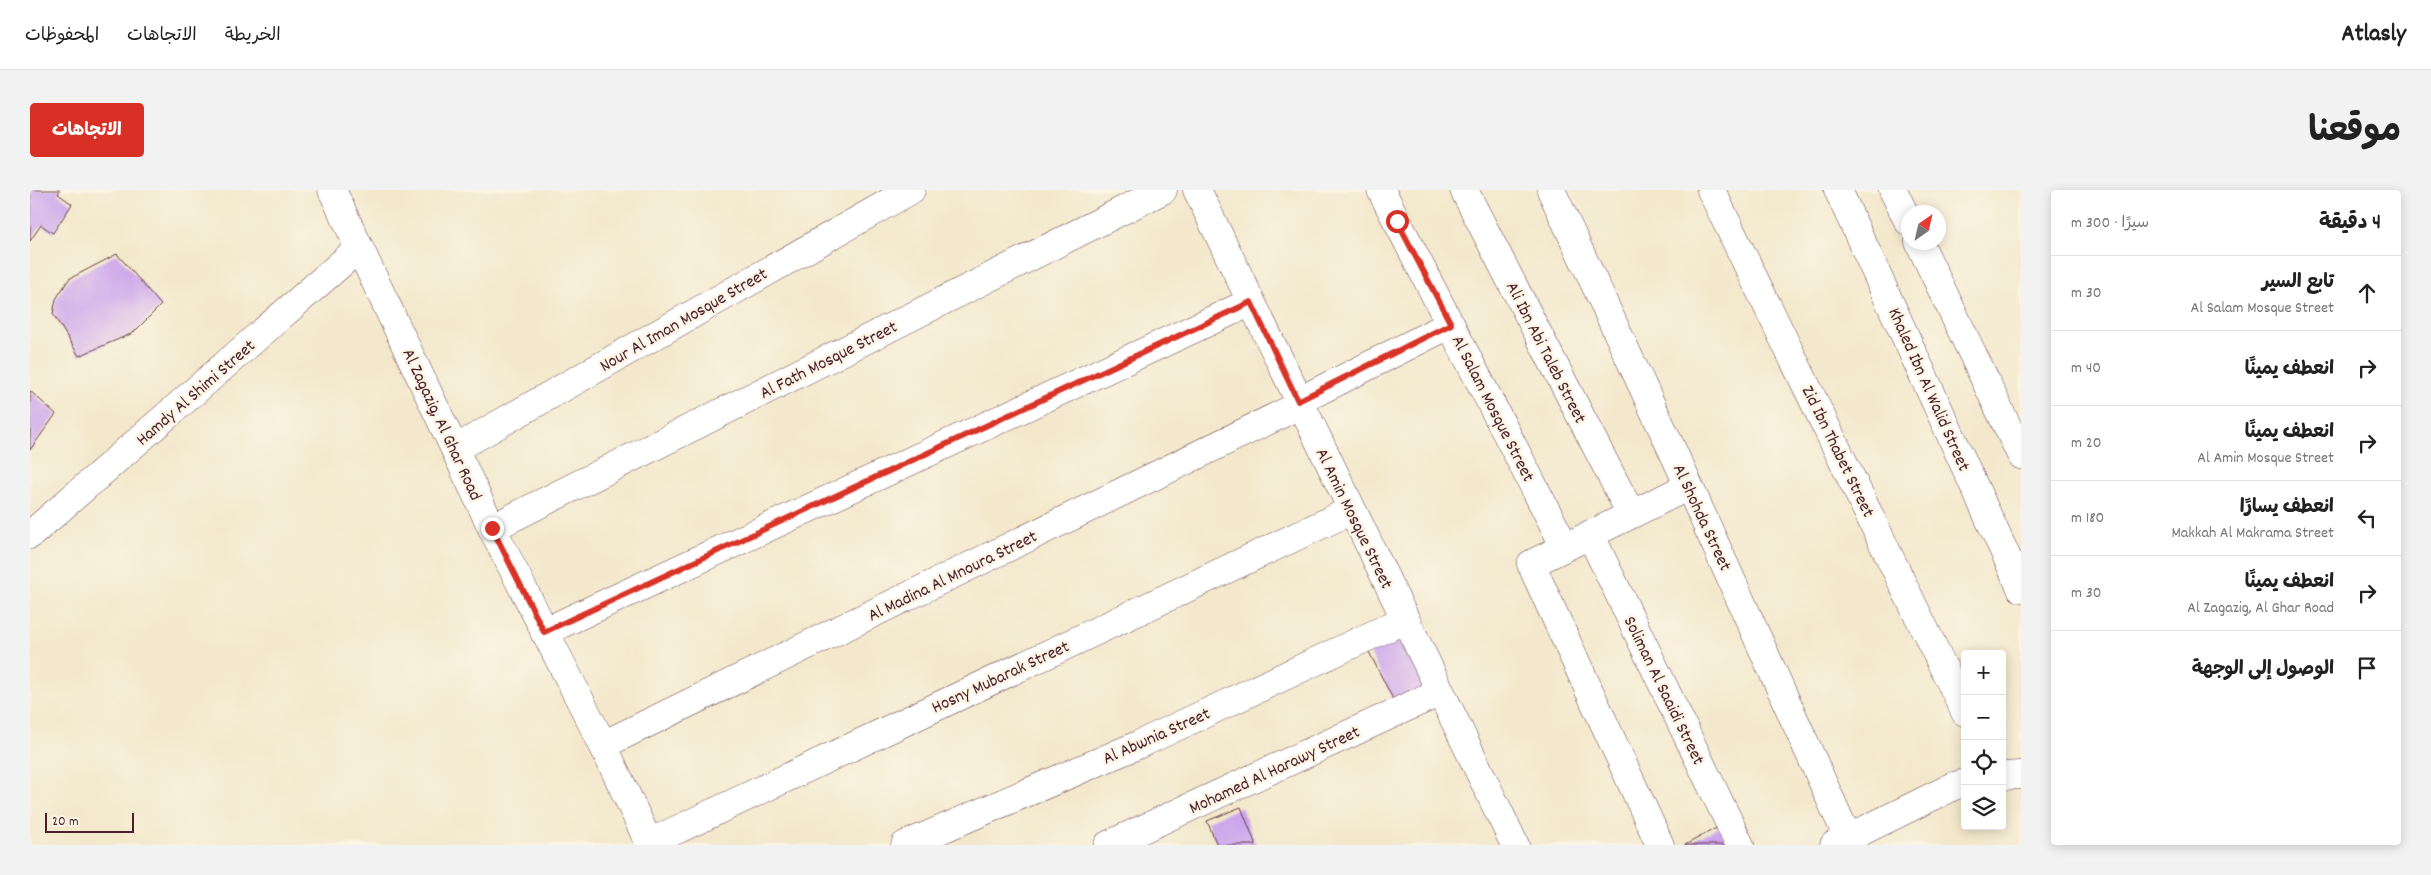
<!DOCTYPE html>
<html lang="ar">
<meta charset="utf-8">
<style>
:root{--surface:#fff;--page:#f2f2f2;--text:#222;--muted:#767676;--line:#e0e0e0;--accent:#d93025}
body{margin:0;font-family:Dekko,"Playpen Sans Arabic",sans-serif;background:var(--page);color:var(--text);direction:rtl}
.controls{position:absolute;right:15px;bottom:15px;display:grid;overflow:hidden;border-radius:5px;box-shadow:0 2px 12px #0003}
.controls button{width:45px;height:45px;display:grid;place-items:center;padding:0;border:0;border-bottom:1px solid var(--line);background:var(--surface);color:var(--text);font:25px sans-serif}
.compass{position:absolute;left:1871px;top:15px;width:45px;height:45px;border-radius:50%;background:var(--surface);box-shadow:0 2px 12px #0003;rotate:34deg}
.scale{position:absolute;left:15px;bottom:12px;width:89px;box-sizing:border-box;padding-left:5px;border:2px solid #4a1f2b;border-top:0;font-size:14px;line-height:18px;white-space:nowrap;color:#4a1f2b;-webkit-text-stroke:4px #fcf5e5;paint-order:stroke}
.stop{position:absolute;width:15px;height:15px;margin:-11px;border:4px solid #d93025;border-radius:50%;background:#fff}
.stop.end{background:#d93025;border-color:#fff;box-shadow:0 1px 5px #0008}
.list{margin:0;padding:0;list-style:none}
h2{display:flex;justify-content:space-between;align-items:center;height:65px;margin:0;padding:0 20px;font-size:21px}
h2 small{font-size:16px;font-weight:400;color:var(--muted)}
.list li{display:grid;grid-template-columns:32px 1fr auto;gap:15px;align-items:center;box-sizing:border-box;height:75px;padding:0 20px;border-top:1px solid var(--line)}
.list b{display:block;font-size:19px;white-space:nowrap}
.list p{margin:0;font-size:16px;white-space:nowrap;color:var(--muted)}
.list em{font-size:16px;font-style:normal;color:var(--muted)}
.icon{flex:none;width:28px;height:28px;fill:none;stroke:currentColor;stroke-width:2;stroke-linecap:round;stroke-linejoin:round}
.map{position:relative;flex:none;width:1991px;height:655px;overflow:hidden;direction:ltr;border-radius:5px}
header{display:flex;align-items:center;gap:30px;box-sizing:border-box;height:70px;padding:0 25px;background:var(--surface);border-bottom:1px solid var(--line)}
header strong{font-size:24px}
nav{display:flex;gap:28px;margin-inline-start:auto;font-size:18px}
.intro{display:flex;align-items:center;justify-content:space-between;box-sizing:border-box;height:120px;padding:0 30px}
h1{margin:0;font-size:35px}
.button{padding:12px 22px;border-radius:5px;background:var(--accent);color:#fff;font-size:18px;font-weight:700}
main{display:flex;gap:30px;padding:0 30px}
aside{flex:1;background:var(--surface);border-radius:5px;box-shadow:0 2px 12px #0003}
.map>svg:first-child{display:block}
.building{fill:#cca5ec}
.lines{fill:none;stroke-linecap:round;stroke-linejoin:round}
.minor-casing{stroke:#633d43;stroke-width:29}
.primary-casing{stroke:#633d43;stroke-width:29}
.minor{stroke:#fff;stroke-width:28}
.primary{stroke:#fff;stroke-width:28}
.route{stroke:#d93025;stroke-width:6}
.labels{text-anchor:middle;stroke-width:5;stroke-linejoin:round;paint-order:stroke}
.street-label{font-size:18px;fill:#4a1f2b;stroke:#fcf5e5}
</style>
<header>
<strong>Atlasly</strong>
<nav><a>الخريطة</a><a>الاتجاهات</a><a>المحفوظات</a></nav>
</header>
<div class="intro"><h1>موقعنا</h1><a class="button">الاتجاهات</a></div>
<main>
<aside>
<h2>4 دقيقة<small>سيرًا · 300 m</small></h2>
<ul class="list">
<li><svg class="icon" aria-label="ahead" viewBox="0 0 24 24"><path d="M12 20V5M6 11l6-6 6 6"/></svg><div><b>تابع السير</b><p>Al Salam Mosque Street</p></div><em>30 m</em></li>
<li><svg class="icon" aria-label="right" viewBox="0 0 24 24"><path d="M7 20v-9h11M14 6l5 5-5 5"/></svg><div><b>انعطف يمينًا</b></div><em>40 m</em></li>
<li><svg class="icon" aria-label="right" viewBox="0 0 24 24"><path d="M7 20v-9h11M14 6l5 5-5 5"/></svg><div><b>انعطف يمينًا</b><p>Al Amin Mosque Street</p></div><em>20 m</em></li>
<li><svg class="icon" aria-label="left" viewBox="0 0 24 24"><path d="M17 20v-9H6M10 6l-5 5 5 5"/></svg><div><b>انعطف يسارًا</b><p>Makkah Al Makrama Street</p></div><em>180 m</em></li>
<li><svg class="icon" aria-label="right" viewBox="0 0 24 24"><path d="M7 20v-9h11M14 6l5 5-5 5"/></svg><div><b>انعطف يمينًا</b><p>Al Zagazig, Al Ghar Road</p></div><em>30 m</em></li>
<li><svg class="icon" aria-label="arrive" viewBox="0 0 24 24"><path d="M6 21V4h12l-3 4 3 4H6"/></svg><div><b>الوصول إلى الوجهة</b></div></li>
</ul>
</aside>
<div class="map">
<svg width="1991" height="655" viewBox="0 0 1991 655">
<rect width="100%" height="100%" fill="#fcf5e5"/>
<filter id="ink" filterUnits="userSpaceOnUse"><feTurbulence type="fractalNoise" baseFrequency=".02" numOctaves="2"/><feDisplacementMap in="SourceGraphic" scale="10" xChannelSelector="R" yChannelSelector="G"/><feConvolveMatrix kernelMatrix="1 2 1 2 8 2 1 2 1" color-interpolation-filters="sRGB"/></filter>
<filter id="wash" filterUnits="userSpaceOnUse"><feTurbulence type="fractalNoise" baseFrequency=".0096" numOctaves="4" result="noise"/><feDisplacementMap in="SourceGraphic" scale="20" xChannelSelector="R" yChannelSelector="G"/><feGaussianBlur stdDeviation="1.12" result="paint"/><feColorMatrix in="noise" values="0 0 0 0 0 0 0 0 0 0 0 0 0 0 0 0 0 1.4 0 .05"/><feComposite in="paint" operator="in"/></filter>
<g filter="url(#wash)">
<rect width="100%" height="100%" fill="#f3e8cc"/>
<g id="blocks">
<path class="building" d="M0 0H30L28 4 42 14 23 43 11 35 0 51Z
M87 64 131 115 103 143 49 166 23 124 26 109 39 89Z
M0 201 26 224 0 260Z
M1372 436 1403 500 1367 517 1335 454Z
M1211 617 1226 655H1187L1177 631Z
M1690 636 1700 655H1655Z"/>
</g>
</g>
<g filter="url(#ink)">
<use href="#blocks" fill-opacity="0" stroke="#633d43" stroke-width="1"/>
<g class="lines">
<g class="minor-casing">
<path id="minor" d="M1167 0 1485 655
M1351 0 1535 357
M1434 0 1601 324
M1521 0 1659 296 1821 655
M1681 0 1935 522
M1808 0 1991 398
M1863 0 1878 31
M1889 52 1991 265
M1269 211 1421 134
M425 259 881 0
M462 338 1133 0
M1560 344 1710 655
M0 345 329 58
M514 442 1221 112
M573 555 1270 215
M1972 586 1991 585
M619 653 1322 320
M875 655 1110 554 1374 430
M1078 655 1410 502
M1630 655 1501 374 1659 296
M1804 655 1924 596 1935 593"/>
</g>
<g class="primary-casing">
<path id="primary" d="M302 0 462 338 573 555 620 655"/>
</g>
<use href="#minor" class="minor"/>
<use href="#primary" class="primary"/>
</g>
</g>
<g class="lines" filter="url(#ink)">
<path class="route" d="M462 338 514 442 1221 112 1268 211 1421 134 1367 31"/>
</g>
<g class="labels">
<g class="street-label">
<text transform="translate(653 129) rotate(-30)" y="6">Nour Al Iman Mosque Street</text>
<text transform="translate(1517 162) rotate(63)" y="6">Ali Ibn Abi Taleb Street</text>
<text transform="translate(798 169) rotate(-27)" y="6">Al Fath Mosque Street</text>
<text transform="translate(1900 199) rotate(66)" y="6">Khaled Ibn Al Walid Street</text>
<text transform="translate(165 202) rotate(-41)" y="6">Hamdy Al Shimi Street</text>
<text transform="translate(1464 218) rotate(63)" y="6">Al Salam Mosque Street</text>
<text transform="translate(413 234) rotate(65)" y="6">Al Zagazig, Al Ghar Road</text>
<text transform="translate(1809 261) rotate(64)" y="6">Zid Ibn Thabet Street</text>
<text transform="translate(1673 327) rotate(65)" y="6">Al Shohda Street</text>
<text transform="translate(1325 328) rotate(64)" y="6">Al Amin Mosque Street</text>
<text transform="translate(922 385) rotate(-26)" y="6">Al Madina Al Mnoura Street</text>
<text transform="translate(970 486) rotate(-25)" y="6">Hosny Mubarak Street</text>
<text transform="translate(1635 500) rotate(64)" y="6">Soliman Al Saaidi Street</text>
<text transform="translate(1126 545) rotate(-24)" y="6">Al Abwnia Street</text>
<text transform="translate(1244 579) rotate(-25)" y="6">Mohamed Al Harawy Street</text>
</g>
</g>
</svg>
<div class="controls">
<button>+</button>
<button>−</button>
<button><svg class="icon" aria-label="locate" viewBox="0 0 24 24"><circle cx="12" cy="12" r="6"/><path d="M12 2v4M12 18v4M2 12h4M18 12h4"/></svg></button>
<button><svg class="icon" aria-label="layers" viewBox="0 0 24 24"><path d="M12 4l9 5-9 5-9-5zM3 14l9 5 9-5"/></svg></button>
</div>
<svg class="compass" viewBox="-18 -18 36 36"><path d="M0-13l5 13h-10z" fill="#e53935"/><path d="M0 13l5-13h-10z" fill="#767676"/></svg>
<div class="scale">20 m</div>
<div class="stop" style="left:1367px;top:31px"></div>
<div class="stop end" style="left:462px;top:338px"></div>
</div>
</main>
